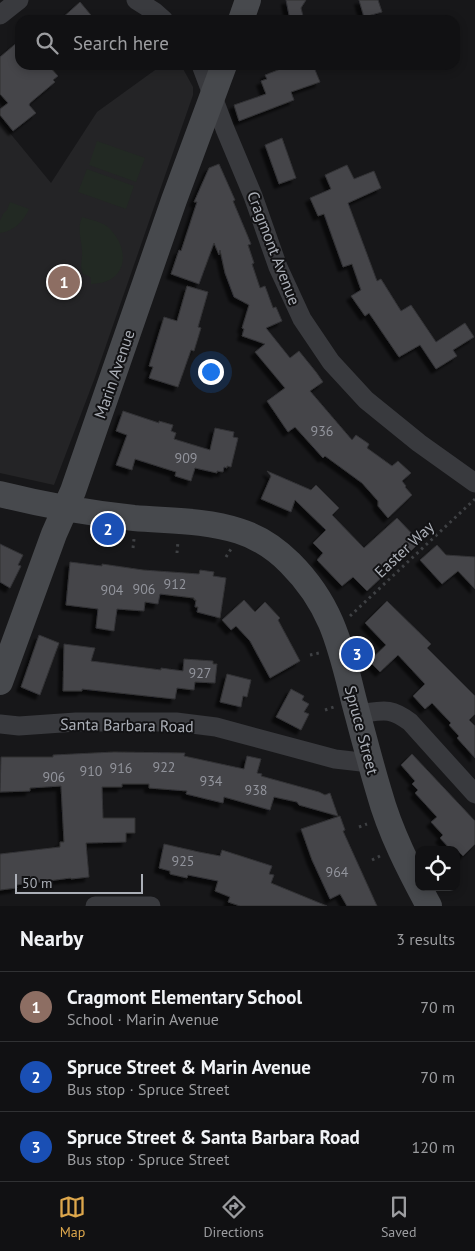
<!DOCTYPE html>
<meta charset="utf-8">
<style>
:root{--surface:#111113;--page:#1e1f21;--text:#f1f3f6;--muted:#9c9da0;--line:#303133;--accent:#dda74c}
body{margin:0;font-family:"PT Sans",sans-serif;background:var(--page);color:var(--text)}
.controls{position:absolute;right:15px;bottom:15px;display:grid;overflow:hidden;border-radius:10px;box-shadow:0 2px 8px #0003}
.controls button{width:45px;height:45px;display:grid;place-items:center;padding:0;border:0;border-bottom:1px solid var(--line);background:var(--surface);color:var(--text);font:25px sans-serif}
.scale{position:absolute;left:15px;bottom:12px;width:128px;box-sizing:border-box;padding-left:5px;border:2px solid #abafb7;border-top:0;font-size:14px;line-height:18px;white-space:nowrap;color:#abafb7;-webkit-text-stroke:4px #121214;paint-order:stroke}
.you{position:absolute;left:210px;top:371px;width:18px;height:18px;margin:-12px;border:4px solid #fff;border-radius:50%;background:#1a73e8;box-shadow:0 0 0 8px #1a73e833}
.badge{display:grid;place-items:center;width:32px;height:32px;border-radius:50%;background:var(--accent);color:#fff;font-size:16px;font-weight:700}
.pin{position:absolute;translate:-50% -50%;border:2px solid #fff;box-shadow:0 1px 5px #0006}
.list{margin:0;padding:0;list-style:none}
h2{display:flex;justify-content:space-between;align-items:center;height:65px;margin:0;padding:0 20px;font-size:21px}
h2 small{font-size:16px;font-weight:400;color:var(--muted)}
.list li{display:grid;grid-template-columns:32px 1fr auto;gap:15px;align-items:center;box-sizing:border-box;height:70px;padding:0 20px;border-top:1px solid var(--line)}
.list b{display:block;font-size:19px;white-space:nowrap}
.list p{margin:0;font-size:16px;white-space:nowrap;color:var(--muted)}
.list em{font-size:16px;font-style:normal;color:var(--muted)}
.icon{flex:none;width:28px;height:28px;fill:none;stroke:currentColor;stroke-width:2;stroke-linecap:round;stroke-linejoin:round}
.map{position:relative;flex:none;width:475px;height:906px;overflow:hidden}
.search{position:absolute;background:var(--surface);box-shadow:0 2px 8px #0003;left:15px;right:15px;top:15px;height:55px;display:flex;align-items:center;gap:12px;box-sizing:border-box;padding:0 18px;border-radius:15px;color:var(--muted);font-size:19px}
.sheet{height:275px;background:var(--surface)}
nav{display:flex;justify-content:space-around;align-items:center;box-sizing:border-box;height:70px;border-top:1px solid var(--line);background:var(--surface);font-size:14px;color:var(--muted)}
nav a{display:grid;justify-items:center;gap:2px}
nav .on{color:var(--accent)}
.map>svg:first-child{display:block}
.built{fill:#242426}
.green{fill:#222923}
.building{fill:#454549;stroke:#323235;filter:url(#shadow)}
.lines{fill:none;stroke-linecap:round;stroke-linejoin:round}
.path{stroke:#3f4144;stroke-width:3;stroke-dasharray:2.5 4;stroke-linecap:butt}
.street{stroke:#393a3e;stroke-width:19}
.secondary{stroke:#47494d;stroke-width:26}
.labels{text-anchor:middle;stroke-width:4;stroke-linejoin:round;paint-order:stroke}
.number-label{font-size:14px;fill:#92949c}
.street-label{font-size:16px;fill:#abafb7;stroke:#121214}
</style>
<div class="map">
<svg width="475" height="906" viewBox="0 0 475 906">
<defs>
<filter id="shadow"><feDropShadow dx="-4.5" dy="4.5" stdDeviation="1" flood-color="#0009"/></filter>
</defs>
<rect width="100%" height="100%" fill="#171719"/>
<path class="built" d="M162 65H181L193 87V95L94 380 54 485 0 473V121L51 183 97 112Z"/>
<path class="green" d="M97 141 145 158 136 182 89 165Z
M87 169 134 186 126 209 78 192Z
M10 202 29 209C23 222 14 231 0 233V221L3 214 7 210Z
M82 217C91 220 104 222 110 229 132 252 126 284 91 284V279L89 276 83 274C79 266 83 259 82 250 81 237 77 229 82 217Z"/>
<path class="building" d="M286 0H306L301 8 304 20H290Z
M359 0H378L382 12 364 17Z
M80 2 95 20H60Z
M20 40V65H48L58 76 53 80 55 82 30 103 29 105 36 113 13 131 0 115V109L8 103 0 94V57Z
M291 65H313L320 82 291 92 294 100 239 121 234 105 266 94 261 81 267 79 265 75Z
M282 138 296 178 279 184 265 145Z
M219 164 235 200 233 201 251 244 248 245 254 263 252 264 260 288 265 286 273 308 276 307 282 321 266 328 290 358 299 351 316 372 323 382 310 391 352 440 356 435 369 444 367 448 392 466 398 461 411 473 402 481 406 486 405 487 412 495 388 518 378 506V501L362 483 325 456 323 458 295 427 288 432 267 401 285 388 255 352 265 344 242 336 244 329 242 328 249 305 234 297 225 273 220 250 219 255 214 243 199 284 171 274 179 250 181 251 197 202H194L209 168Z
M347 165 354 179 374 171 381 188 348 203 377 281 381 279 401 311 411 305 436 342 465 323 474 337 453 350 457 356 436 369 420 345 399 357 369 313 365 316 351 296 361 290 352 264 343 267 324 214 318 216 310 198 331 189 325 175Z
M187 286 208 292 198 327 201 328 194 351 191 350 178 387 149 378 153 367 149 366 164 317 177 321Z
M123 411 159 423V421L173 425 171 431 176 433 174 439 210 450 215 428 234 432 233 437 238 438 231 467 227 466V468L224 467 223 472 217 471V473L195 468 191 481 175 476 176 472 135 459 132 470 116 465 127 435 116 431Z
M267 471 311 490 316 485 339 508 332 515 364 548 397 518 420 542 407 555 404 552 380 575 382 577 367 591 353 577 342 586 317 560 323 553 313 543 326 530 295 500 291 512 261 499 271 476Z
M0 544 23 555 18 565 21 566 10 588 0 582Z
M437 545 446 555 475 557V589L458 571 442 584 420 560Z
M70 562 102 566V564L143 570 199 574 200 570 214 572 213 576 226 578 220 618 197 612 198 607H195L196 600H194V598L160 594 158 604 145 602 144 611 117 609 114 631 96 628 98 609 66 605Z
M244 600 255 612 265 602 280 618 278 620 300 661 270 678 250 641 236 626 231 630 222 620Z
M387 601 431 644 427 648 475 696V714L469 720 475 726V758L457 738 459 736 449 725 451 723 432 703 425 709 413 696 425 684 398 655 380 672 369 661 386 645 365 623Z
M39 635 59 643 40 695 21 687Z
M64 644 95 648 91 661 161 670V668L183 671 184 659 213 661V664H217L215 683 195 682 194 690 177 688 175 699 82 689V691H63Z
M227 674 251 680 247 697 243 696 241 707 220 702Z
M291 689 304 696 302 700 309 704 304 712 309 714 301 730 276 717Z
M114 752 185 753 184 756 244 769 247 756 261 759 257 773 262 774 261 776 319 792 325 795 330 793 338 816 299 805 297 802 274 797 270 810 224 797 223 803 186 794 187 791 149 788V784H122V787H102L103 818H135V833H126V842L86 843 89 877 71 879V878L16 885 17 888 0 890V854L60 847V842H64L61 786 30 788V791L0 792 1 757H53V755Z
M412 754 475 821V844L463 856 457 850H451L440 838 443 835 431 822 437 817 415 793 418 790 412 784 415 781 401 765Z
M340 816 345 830 343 831 377 906H347L340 894 330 899 312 860 301 829Z
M164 844 199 852 220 856 222 850 272 866 269 874 274 875 271 883 327 906H240L228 902 230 897 215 891 218 881 188 875 187 878 170 874V871L159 868Z"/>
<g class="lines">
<path class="path" d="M133 548 134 539
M177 553 178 541
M226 557 231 549
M350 616 475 499
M310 655 319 653
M325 710 334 707
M359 827 367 824
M372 860 380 856"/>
<path class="street" d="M136 0 155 12 164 20
M0 15 19 0
M201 65 225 129 253 196 278 267 302 319 331 362 366 400 419 443 475 483
M357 714C382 711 389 706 410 722L475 794
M0 724 19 726 76 722H176L216 727 335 759 370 763
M95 906H151"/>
<path class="secondary" d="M241 20 248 0
M0 494C44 505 89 513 134 518 169 521 205 520 239 531 258 537 276 549 290 563 332 605 340 645 354 701 362 731 370 762 379 792 390 832 409 869 429 906
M0 682 54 534 73 491 174 200 224 65"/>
</g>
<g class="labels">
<g class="number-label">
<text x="322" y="436">936</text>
<text x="186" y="463">909</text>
<text x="175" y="589">912</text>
<text x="144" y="594">906</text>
<text x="112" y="595">904</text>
<text x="200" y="678">927</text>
<text x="164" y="772">922</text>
<text x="121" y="773">916</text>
<text x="91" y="776">910</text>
<text x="54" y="782">906</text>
<text x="211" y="786">934</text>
<text x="256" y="795">938</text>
<text x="183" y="866">925</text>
<text x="337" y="877">964</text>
</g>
<g class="street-label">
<text transform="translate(274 248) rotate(69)" y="6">Cragmont Avenue</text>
<text transform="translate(114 374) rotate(-71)" y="6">Marin Avenue</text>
<text transform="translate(404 549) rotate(-43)" y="6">Easter Way</text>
<text transform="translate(127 725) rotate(1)" y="6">Santa Barbara Road</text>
<text transform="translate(362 730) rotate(75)" y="6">Spruce Street</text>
</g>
</g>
</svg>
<div class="controls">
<button><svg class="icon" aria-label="locate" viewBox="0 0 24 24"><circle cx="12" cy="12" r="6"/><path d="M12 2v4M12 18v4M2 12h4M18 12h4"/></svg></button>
</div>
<div class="scale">50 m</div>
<div class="you"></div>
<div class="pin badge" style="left:64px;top:282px;background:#8d6e63">1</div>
<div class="pin badge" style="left:108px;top:529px;background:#1a4fb4">2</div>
<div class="pin badge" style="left:357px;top:654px;background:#1a4fb4">3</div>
<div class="search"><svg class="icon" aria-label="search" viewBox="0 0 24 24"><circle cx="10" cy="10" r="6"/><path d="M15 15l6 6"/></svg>Search here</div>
</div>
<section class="sheet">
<h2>Nearby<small>3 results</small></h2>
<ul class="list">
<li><span class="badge" style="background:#8d6e63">1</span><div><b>Cragmont Elementary School</b><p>School · Marin Avenue</p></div><em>70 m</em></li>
<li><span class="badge" style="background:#1a4fb4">2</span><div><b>Spruce Street &amp; Marin Avenue</b><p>Bus stop · Spruce Street</p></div><em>70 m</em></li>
<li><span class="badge" style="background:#1a4fb4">3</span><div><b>Spruce Street &amp; Santa Barbara Road</b><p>Bus stop · Spruce Street</p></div><em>120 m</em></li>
</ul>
</section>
<nav>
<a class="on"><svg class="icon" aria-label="map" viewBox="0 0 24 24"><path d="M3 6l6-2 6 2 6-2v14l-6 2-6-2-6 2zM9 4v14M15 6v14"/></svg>Map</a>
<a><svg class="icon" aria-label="directions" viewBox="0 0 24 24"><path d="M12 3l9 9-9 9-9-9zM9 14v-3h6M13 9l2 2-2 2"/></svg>Directions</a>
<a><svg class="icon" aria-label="saved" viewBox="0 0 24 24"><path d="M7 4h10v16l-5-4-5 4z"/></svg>Saved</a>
</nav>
